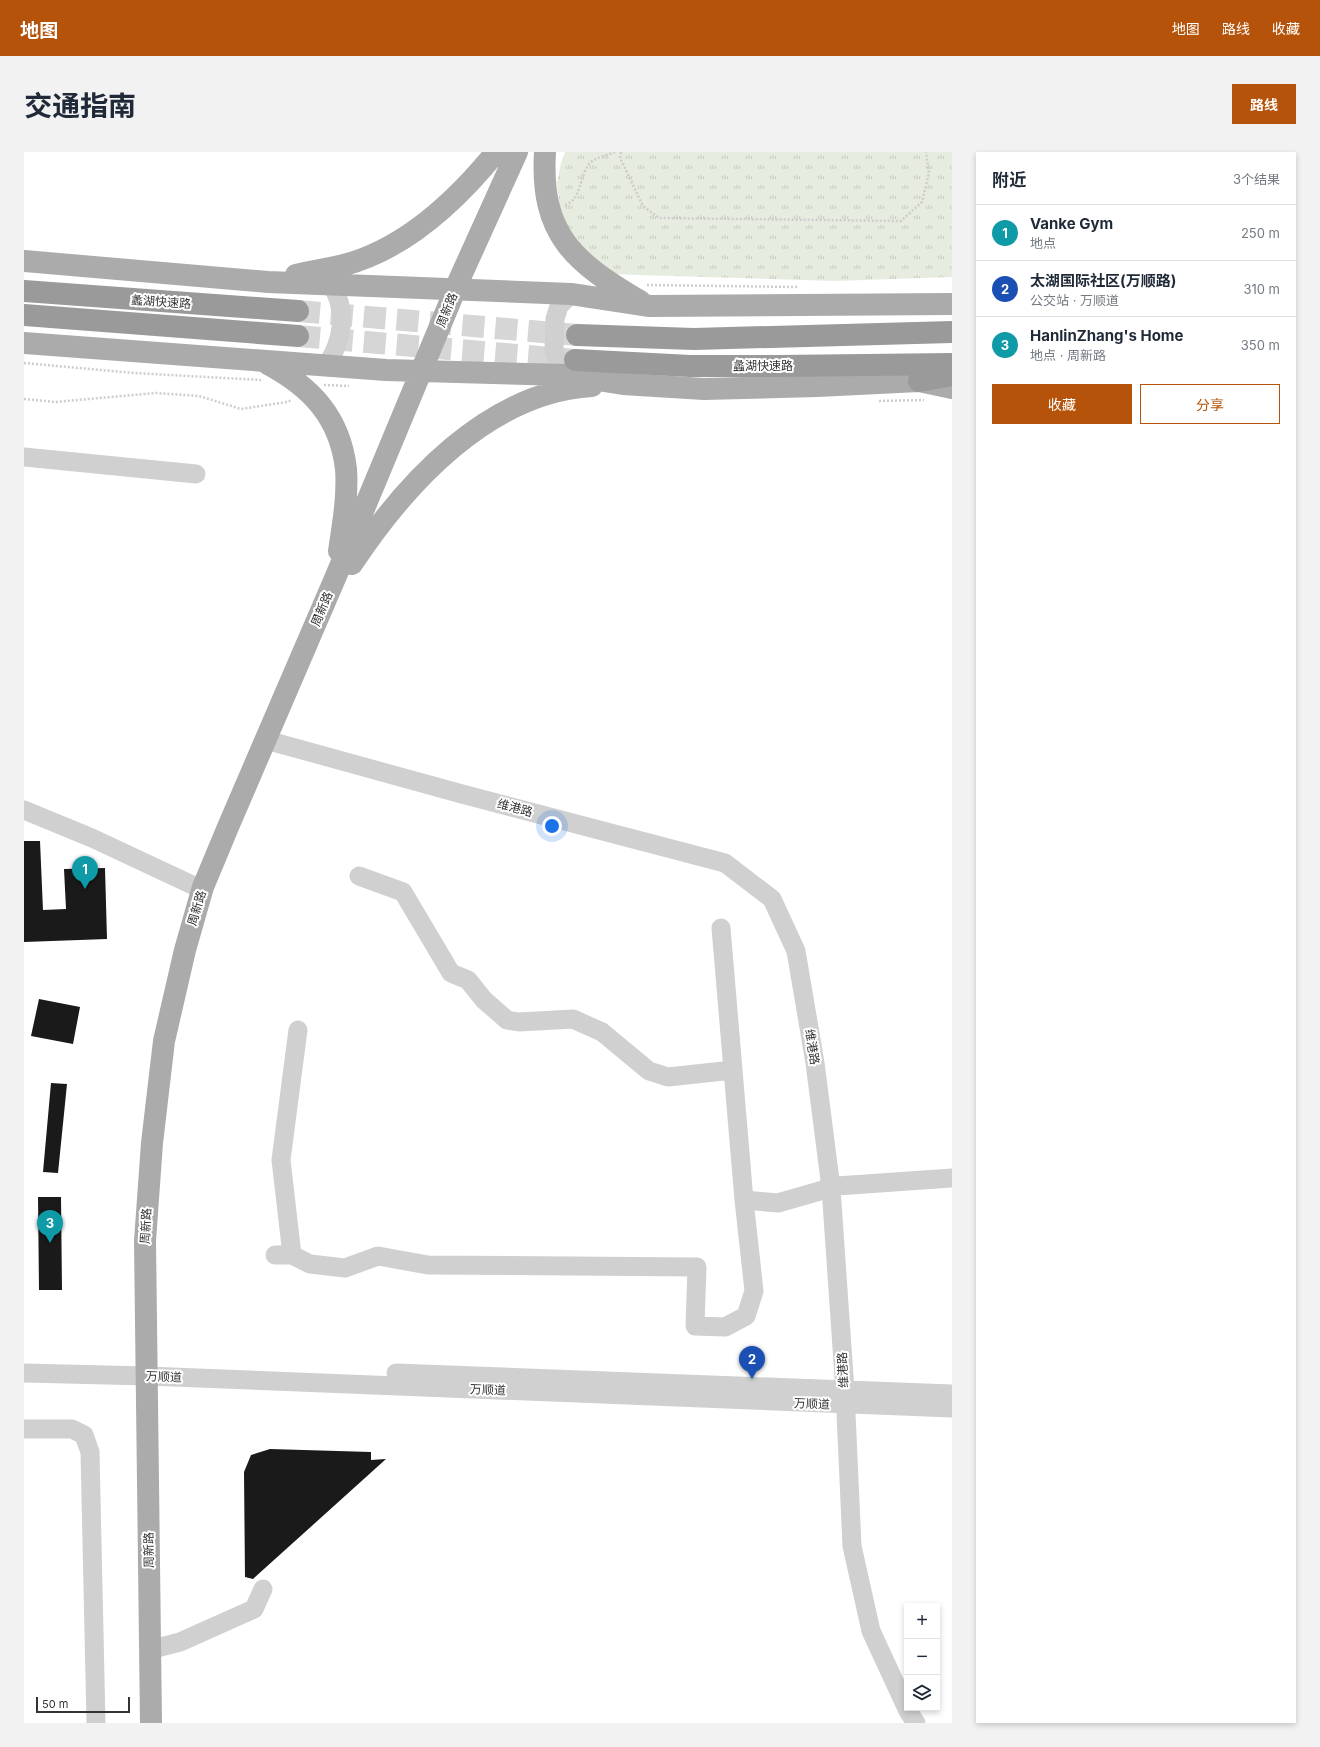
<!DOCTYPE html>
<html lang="zh">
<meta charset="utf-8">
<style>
:root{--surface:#fff;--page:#f2f2f3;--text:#1f2937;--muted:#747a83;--line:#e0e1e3;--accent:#b45309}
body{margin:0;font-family:Inter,"Noto Sans SC",sans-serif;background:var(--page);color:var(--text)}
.controls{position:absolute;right:12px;bottom:12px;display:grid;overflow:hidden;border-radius:0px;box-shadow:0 2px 6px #0003}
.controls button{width:36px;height:36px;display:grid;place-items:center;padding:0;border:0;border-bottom:1px solid var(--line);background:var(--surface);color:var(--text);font:20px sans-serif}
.scale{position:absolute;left:12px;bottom:10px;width:94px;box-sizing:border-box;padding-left:4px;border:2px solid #333;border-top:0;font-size:11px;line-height:14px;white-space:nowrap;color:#333;-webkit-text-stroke:3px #fff;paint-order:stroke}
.you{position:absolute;left:528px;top:674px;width:14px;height:14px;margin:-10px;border:3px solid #fff;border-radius:50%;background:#1a73e8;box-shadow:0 0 0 6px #1a73e833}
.badge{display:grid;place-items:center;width:26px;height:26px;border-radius:50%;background:var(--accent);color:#fff;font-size:13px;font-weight:700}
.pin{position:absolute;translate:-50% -33px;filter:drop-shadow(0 1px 2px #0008)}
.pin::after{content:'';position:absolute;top:21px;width:14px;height:12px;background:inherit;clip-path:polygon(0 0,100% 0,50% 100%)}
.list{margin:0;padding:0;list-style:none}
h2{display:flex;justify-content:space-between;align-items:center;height:52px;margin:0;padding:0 16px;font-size:17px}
h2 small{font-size:13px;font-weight:400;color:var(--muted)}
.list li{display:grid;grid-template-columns:26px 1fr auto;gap:12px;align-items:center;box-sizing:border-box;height:56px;padding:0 16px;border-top:1px solid var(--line)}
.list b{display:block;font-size:15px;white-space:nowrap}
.list p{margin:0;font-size:13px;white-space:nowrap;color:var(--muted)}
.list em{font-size:13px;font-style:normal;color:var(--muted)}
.actions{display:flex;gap:8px;padding:12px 16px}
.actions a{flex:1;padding:9px 0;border:1px solid var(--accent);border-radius:0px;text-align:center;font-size:14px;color:var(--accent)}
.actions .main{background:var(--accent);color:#fff}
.icon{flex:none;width:22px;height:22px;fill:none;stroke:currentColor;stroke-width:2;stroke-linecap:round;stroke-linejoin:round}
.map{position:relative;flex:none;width:928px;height:1571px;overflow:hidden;border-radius:0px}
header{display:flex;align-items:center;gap:24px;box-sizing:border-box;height:56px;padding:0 20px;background:var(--accent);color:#fff}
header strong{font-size:19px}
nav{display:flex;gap:22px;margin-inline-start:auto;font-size:14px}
.intro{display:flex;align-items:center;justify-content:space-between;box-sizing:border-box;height:96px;padding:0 24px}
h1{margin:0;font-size:28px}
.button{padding:10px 18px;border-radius:0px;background:var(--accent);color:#fff;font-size:14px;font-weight:700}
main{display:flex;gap:24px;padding:0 24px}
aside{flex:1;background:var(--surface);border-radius:0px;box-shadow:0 2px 6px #0003}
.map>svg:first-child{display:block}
.park{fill:url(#park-tufts)}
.building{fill:#1a1a1a}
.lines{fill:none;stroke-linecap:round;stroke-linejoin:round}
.highway-tunnel{stroke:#d6d6d6;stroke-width:22;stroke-dasharray:22 11;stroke-linecap:butt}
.path{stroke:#cdcdcd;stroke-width:2.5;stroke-dasharray:2 2;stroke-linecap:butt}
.minor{stroke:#d0d0d0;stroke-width:19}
.major{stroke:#ababab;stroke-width:22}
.highway{stroke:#9a9a9a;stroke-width:22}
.labels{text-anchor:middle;stroke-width:4;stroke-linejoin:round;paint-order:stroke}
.street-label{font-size:12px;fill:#333;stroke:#fff}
</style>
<header>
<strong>地图</strong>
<nav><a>地图</a><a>路线</a><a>收藏</a></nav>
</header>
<div class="intro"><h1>交通指南</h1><a class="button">路线</a></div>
<main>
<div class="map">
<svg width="928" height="1571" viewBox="0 0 928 1571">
<defs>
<pattern id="park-tufts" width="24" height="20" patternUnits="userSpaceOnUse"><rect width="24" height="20" fill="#e6ecdf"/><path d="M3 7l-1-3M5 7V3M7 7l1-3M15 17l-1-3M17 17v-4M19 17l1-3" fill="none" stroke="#c6cbc0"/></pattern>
</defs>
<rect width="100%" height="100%" fill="#fff"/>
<path class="park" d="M541 0H928V125L811 129 584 122 554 96 537 67 533 31 537 11Z"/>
<path class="building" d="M0 689H16L19 758 42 757 40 717 81 716 83 787 0 790Z
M15 847 56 855 49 892 7 884Z
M27 931 43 932 34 1021 19 1020Z
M14 1045H37L38 1138H15Z
M246 1297 347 1300V1308L362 1307 229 1427 221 1425 220 1320 227 1303Z"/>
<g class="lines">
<path class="highway-tunnel" d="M274 159 553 183
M274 184 551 208"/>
<path class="path" d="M597 0 596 6 619 54 635 66 877 69 898 50 905 21 902 0
M541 53C558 48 555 23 566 11 570 6 584 3 591 0
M623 133 774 135
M0 211 110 221 237 228
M300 233 325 234
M0 247 31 250 132 241 175 244 217 257 263 250 268 248
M855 249 900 248"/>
<path class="minor" d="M302 214C319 189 324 159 307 132
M542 223 534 211 530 198 531 167 535 154 547 142
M0 305 172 322
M242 588 438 642 701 711 748 747 772 799 791 911 807 1036 821 1239 828 1394 847 1479 884 1559 892 1571
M0 658 68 686 179 738
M335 724 379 740 427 821 444 828 460 848 483 868 495 870 549 867 578 880 625 919 644 925 709 918
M697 776 720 1048
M251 1103H268L286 1112 321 1116 354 1104 404 1113 673 1115 671 1174 701 1175 722 1164 730 1139 720 1048 754 1051 813 1034 928 1026
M268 1103 257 1008 274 878
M0 1221 123 1224 928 1256
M372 1221 928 1242
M0 1277H48L60 1283 66 1300 72 1571
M129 1497 156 1490 230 1457 239 1437"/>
<path class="major" d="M521 0C516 83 550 110 616 149
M0 109 244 130 547 142 626 154 928 152
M272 123C288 119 305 117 320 113 381 97 433 48 472 0
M0 191 362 218 542 223 599 232 680 237 793 234 895 229 928 236
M244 212C287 235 316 265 322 317 324 344 319 372 315 399
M328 412C381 332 464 240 568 234
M127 1571 121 1089 128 991 140 889 161 798 179 735 204 675 312 424 436 126 493 0"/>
<path class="highway" d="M0 139 274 159
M0 163 274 184
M553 183 670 187 928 180
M551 208 666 214H754L928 212
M895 229 928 223"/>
</g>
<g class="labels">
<g class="street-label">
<text transform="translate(137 150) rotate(4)" y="4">蠡湖快速路</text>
<text transform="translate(423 158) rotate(-68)" y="4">周新路</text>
<text x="739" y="218">蠡湖快速路</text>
<text transform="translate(298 457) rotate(-67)" y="4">周新路</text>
<text transform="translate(491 656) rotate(15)" y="4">维港路</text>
<text transform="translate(173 756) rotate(-73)" y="4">周新路</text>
<text transform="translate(788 895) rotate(81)" y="4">维港路</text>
<text transform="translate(122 1074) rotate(-87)" y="4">周新路</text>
<text transform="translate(819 1218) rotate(-93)" y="4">维港路</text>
<text transform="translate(140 1225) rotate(2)" y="4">万顺道</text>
<text transform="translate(464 1238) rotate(2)" y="4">万顺道</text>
<text transform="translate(788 1252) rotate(2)" y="4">万顺道</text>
<text transform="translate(125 1398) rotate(-91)" y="4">周新路</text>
</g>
</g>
</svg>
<div class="controls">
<button>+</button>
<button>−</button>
<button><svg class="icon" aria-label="layers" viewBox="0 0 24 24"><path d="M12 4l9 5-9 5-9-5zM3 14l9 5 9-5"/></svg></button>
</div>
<div class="scale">50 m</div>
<div class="you"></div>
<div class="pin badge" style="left:61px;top:737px;background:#0f9aa8">1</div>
<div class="pin badge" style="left:728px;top:1227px;background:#1a4fb4">2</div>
<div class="pin badge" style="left:26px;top:1091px;background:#0f9aa8">3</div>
</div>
<aside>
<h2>附近<small>3个结果</small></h2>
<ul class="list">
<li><span class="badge" style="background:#0f9aa8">1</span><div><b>Vanke Gym</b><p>地点</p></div><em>250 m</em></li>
<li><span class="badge" style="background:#1a4fb4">2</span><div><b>太湖国际社区(万顺路)</b><p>公交站 · 万顺道</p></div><em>310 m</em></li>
<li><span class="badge" style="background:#0f9aa8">3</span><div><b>HanlinZhang's Home</b><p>地点 · 周新路</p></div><em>350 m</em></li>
</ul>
<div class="actions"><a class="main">收藏</a><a>分享</a></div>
</aside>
</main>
